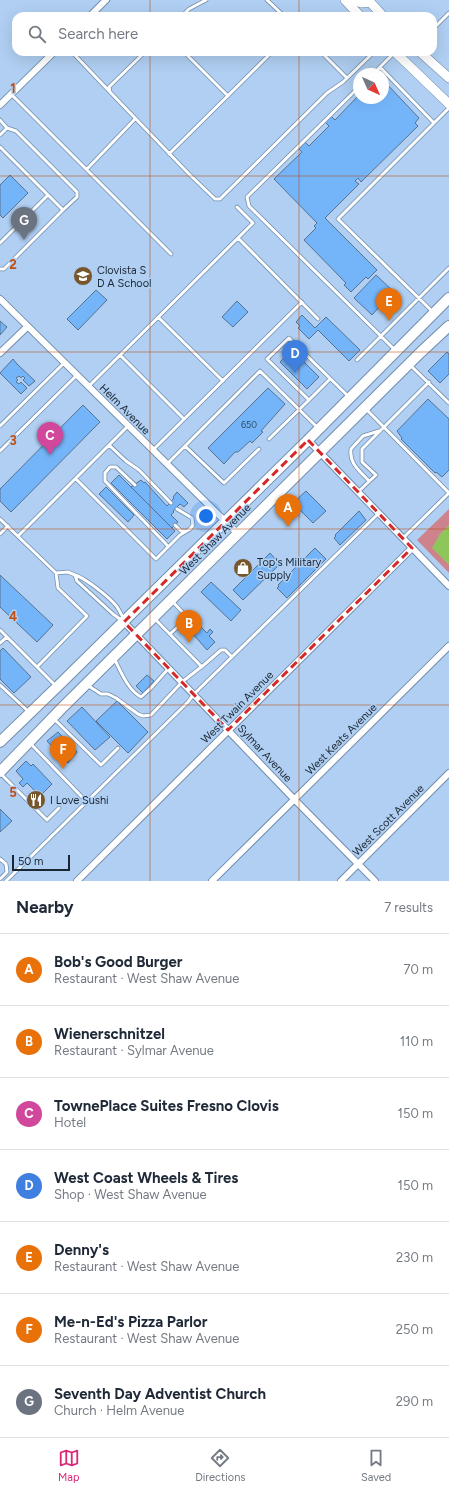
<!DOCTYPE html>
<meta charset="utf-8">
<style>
:root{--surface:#fff;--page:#f6f6f7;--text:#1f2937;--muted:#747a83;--line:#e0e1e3;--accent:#db2777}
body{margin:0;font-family:Figtree,sans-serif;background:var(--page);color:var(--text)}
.compass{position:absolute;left:353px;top:68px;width:36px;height:36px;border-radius:50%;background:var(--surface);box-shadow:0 4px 16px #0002;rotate:135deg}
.scale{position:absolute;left:12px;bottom:10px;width:58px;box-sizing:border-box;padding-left:4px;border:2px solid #1a2633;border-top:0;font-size:11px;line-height:14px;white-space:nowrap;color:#1a2633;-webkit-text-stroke:3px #b0cff2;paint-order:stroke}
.you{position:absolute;left:206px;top:516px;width:14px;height:14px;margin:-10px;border:3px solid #fff;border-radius:50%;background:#1a73e8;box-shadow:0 0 0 6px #1a73e833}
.badge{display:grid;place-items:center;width:26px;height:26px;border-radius:50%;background:var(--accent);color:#fff;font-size:13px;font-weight:700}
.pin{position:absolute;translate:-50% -33px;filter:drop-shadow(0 1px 2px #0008)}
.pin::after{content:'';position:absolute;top:21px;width:14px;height:12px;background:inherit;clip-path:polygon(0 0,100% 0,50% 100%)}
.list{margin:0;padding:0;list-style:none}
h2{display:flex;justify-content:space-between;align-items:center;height:52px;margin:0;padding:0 16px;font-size:17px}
h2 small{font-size:13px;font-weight:400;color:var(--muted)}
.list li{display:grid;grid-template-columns:26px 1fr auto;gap:12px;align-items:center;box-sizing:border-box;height:72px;padding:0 16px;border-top:1px solid var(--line)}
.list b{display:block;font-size:15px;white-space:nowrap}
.list p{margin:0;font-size:13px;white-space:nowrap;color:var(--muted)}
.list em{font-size:13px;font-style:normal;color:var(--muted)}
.icon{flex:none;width:22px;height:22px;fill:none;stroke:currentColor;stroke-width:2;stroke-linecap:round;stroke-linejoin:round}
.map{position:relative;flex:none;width:449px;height:881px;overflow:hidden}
.search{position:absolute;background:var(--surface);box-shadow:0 4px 16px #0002;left:12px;right:12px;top:12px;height:44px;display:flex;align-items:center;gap:10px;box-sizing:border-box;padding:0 14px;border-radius:12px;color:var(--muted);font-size:15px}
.sheet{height:556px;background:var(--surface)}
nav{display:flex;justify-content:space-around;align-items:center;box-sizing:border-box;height:56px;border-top:1px solid var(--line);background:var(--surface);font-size:11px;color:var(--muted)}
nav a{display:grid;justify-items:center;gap:2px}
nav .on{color:var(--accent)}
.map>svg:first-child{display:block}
.green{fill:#ce838c}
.water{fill:#8fc65b}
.building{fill:#74b4f9;stroke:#567291}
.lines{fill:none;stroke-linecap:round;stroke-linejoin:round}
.service-casing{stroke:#708dad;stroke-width:4.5}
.minor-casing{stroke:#708dad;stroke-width:8}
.secondary-casing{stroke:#708dad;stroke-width:10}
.primary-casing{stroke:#708dad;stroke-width:12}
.service{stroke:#fff;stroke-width:3}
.minor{stroke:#fff;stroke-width:6}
.secondary{stroke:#fff;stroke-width:9}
.primary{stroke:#fff;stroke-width:10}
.marked{fill:none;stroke:#d62828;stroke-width:3;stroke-dasharray:8 5;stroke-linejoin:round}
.grid{fill:none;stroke:#bf4f14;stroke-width:1;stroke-opacity:0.55}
.labels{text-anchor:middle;stroke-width:3;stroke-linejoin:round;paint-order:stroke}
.number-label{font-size:9px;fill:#304a64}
.poi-label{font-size:11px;fill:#1a2633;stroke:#b0cff2;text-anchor:start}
.street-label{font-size:11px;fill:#1a2633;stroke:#b0cff2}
.grid-label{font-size:13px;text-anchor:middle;font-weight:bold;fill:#bf4f14;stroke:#b0cff2;stroke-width:3;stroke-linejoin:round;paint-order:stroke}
</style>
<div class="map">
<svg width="449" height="881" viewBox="0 0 449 881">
<rect width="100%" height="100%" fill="#b0cff2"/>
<path class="green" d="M449 509V573L417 540Z"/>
<path class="water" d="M449 525V565L432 548 440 534Z"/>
<path class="building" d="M383 80 419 118 415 123 418 126 361 182 358 178 355 181 359 184 325 218 377 270 368 279 366 277 351 292 344 285 346 283 304 240 316 228 314 226 317 223 274 179 302 152 299 149 305 142 309 146 329 126 325 122 331 116 335 120 359 95V98H383Z
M10 175 28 193 3 218 0 215V185Z
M376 275 394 292 388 298 391 302 383 310 379 307 372 315 354 298Z
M96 290 107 300 78 330 67 319Z
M237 301 248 312 233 327 222 317Z
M302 315 315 328 326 317 360 350 349 361 318 330 309 339 298 328 300 326 296 322Z
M0 321 7 327 0 335Z
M292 350 319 377 307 389 280 362Z
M447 352 449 354V374L440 383 428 371Z
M13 359 17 364 35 381 29 386 23 380 25 378 23 376 21 378 19 376 16 378 18 380 16 382 19 384 21 382 27 388 21 394 0 373Z
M268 388 285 404 261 431 263 432 252 443 250 441 238 452H235L224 464 208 448Z
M428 399 449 419V470L442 477 436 472 435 473 401 439 402 438 397 431Z
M83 405 100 422 11 512 0 501V489Z
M119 475 175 531 167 539 111 483Z
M141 480 144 483 145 482 167 506 174 498 173 497 177 492 188 503 184 507 180 504 173 511 174 512 171 515 178 522 172 528 131 487Z
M106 487 134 515 128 522 99 494Z
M306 491 326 511 313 523 293 503Z
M359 511 366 520 340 545 334 538 336 536 335 535Z
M315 548 326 559 287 598 277 588 279 586 278 585Z
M270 553 280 564 243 600 233 590Z
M0 575 53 625 37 642 0 607Z
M211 582 241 610 231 621 201 592Z
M196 622 207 633 210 629 213 632 209 636 215 642 207 650 193 634 190 637 185 632Z
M3 648 31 677 14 693 0 679V651Z
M147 675 154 681 143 693 136 686Z
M117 701 148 732 128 753 96 721Z
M82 707 110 737 95 750 67 721Z
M58 732 77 752 68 763 47 741Z
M26 761 31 766 33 764 52 784 40 796 27 783 23 787 19 783 23 779 16 771Z
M0 809 12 821 0 832Z"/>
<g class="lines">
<g class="service-casing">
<path id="service" d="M267 0 284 16
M182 16 189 9 206 0
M433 29 449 13
M72 52 110 92
M145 52 109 87 110 92 189 174 215 199H220L327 93 343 82 374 52
M184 52 228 96
M321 52 347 78
M394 53 380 67 434 123 449 108
M373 74 380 67
M359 87 247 197 249 206 395 350
M11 94 171 254
M0 120 7 128 16 131 77 192V197L63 210 0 147
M0 135 7 128
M169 154 272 52
M87 169 135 119
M238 238 318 319
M0 243 48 195
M0 269H4L63 210
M433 312 338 219 434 123
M158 317 223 381
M120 355 184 419
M357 360 449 268
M410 365 449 403
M330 379 309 400 267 359 289 338 349 397
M89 386 253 223 237 207
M366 409 449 493
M0 426 64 363
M269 439 309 400
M109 445 126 461 139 470 171 503
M259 449 224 483 185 446 260 371 318 428
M153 450 302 302
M0 451 77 375
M167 464 185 446
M76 479 156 559 180 535 190 529 193 525 192 518 177 509
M369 481C360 471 349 464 351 449L363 436 379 431
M135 485 116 467H110L105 473V481L166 544 168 547
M359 491 376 475 362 462V449L429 382
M0 519 56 573 68 572 75 575
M175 525 181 531H185
M0 534 8 526
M18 536 128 426
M403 538 449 493
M75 575C85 578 114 600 119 610 121 613 123 618 124 622L113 614 77 581Z
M154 618 202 667
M0 630 56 686
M170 634 185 620 187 617 172 601
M0 643 7 637
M115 660C121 672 128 690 141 697L151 688 169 668
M37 667 87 616 58 588 56 573
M0 685 29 712
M87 685 101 694H108L116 698 138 714 143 716 151 715 182 682 205 664 221 650H225L232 657
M54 719 101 765 118 748
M30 743 82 797
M1 774 47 820 59 808
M0 859 6 864 7 872 0 879
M6 881 188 702 194 694 379 513"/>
</g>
<g class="minor-casing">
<path id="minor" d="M90 16 106 0
M0 105 54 52
M0 299 237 533
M0 353 27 327
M308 440 449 586
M124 622 294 799 375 881
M77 881 412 548
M212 881 449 646
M341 881 449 773"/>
</g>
<g class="secondary-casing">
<path id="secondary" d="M345 0 360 16
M355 0 361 3 370 2
M368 0 383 16
M395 52 449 104
M420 52 449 78"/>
</g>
<g class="primary-casing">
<path id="primary" d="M0 742 57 687 308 440 449 298
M0 772 62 708 421 352 449 326"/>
</g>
<use href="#service" class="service"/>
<use href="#minor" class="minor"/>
<use href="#secondary" class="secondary"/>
<use href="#primary" class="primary"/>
</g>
<path class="marked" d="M308 440 412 548 228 730 124 622Z"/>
<path class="grid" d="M150 0V16M299 0V16M150 52V881M299 52V881M0 176H449M0 352H449M0 529H449M0 705H449"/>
<defs>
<g id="school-disc" transform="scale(1)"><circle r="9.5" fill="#77562d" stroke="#b0cff2"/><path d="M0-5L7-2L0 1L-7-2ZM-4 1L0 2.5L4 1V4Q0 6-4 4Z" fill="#fff"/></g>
<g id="shop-disc" transform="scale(1)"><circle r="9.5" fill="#77562d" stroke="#b0cff2"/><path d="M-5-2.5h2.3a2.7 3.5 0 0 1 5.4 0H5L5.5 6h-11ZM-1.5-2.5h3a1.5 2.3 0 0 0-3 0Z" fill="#fff"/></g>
<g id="restaurant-disc" transform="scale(1)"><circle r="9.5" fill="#77562d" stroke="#b0cff2"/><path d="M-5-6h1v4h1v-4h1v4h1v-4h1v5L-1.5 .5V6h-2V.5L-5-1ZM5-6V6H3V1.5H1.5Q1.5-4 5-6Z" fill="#fff"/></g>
</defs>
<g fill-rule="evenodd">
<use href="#school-disc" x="83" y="276"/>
<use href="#shop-disc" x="243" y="568"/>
<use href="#restaurant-disc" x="36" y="800"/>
</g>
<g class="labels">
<g class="number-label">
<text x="249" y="428">650</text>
</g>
<g class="poi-label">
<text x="97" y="274">Clovista S<tspan x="97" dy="13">D A School</tspan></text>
<text x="257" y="566">Top's Military<tspan x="257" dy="13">Supply</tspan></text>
<text x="50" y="804">I Love Sushi</text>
</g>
<g class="street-label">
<text transform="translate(125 409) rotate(45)" y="4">Helm Avenue</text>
<text transform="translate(215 539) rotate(-45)" y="4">West Shaw Avenue</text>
<text transform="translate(237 707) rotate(-45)" y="4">West Twain Avenue</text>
<text transform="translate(341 739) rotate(-45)" y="4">West Keats Avenue</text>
<text transform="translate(265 753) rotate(47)" y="4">Sylmar Avenue</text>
<text transform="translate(388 820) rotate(-45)" y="4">West Scott Avenue</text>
</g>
</g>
<g class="grid-label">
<text x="13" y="93">1</text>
<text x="13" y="269">2</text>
<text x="13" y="445">3</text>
<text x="13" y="621">4</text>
<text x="13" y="797">5</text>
</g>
</svg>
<svg class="compass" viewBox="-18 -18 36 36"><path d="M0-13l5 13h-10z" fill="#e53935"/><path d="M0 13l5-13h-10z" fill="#747a83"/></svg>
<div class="scale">50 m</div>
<div class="you"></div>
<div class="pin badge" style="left:288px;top:527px;background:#e8710a">A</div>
<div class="pin badge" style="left:189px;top:643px;background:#e8710a">B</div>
<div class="pin badge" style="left:50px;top:455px;background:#d1479c">C</div>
<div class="pin badge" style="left:295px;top:373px;background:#3f7fe0">D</div>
<div class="pin badge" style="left:389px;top:321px;background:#e8710a">E</div>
<div class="pin badge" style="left:63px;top:769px;background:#e8710a">F</div>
<div class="pin badge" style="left:24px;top:240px;background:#6b7280">G</div>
<div class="search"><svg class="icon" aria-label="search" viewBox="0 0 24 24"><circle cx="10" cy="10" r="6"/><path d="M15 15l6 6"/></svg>Search here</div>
</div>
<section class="sheet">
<h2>Nearby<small>7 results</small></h2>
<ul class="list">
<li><span class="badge" style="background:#e8710a">A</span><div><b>Bob's Good Burger</b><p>Restaurant · West Shaw Avenue</p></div><em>70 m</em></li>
<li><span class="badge" style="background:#e8710a">B</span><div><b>Wienerschnitzel</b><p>Restaurant · Sylmar Avenue</p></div><em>110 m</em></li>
<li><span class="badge" style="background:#d1479c">C</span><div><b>TownePlace Suites Fresno Clovis</b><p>Hotel</p></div><em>150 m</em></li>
<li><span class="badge" style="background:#3f7fe0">D</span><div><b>West Coast Wheels &amp; Tires</b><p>Shop · West Shaw Avenue</p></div><em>150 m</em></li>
<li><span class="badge" style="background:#e8710a">E</span><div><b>Denny's</b><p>Restaurant · West Shaw Avenue</p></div><em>230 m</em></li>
<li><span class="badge" style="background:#e8710a">F</span><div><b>Me-n-Ed's Pizza Parlor</b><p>Restaurant · West Shaw Avenue</p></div><em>250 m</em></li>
<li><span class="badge" style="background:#6b7280">G</span><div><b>Seventh Day Adventist Church</b><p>Church · Helm Avenue</p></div><em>290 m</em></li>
</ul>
</section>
<nav>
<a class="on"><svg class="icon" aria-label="map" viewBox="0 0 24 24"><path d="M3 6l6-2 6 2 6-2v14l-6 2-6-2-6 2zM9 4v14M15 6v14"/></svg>Map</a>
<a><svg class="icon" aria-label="directions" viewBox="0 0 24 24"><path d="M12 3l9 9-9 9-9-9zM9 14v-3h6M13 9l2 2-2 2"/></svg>Directions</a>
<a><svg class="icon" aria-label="saved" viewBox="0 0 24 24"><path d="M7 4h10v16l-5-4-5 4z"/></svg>Saved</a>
</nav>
